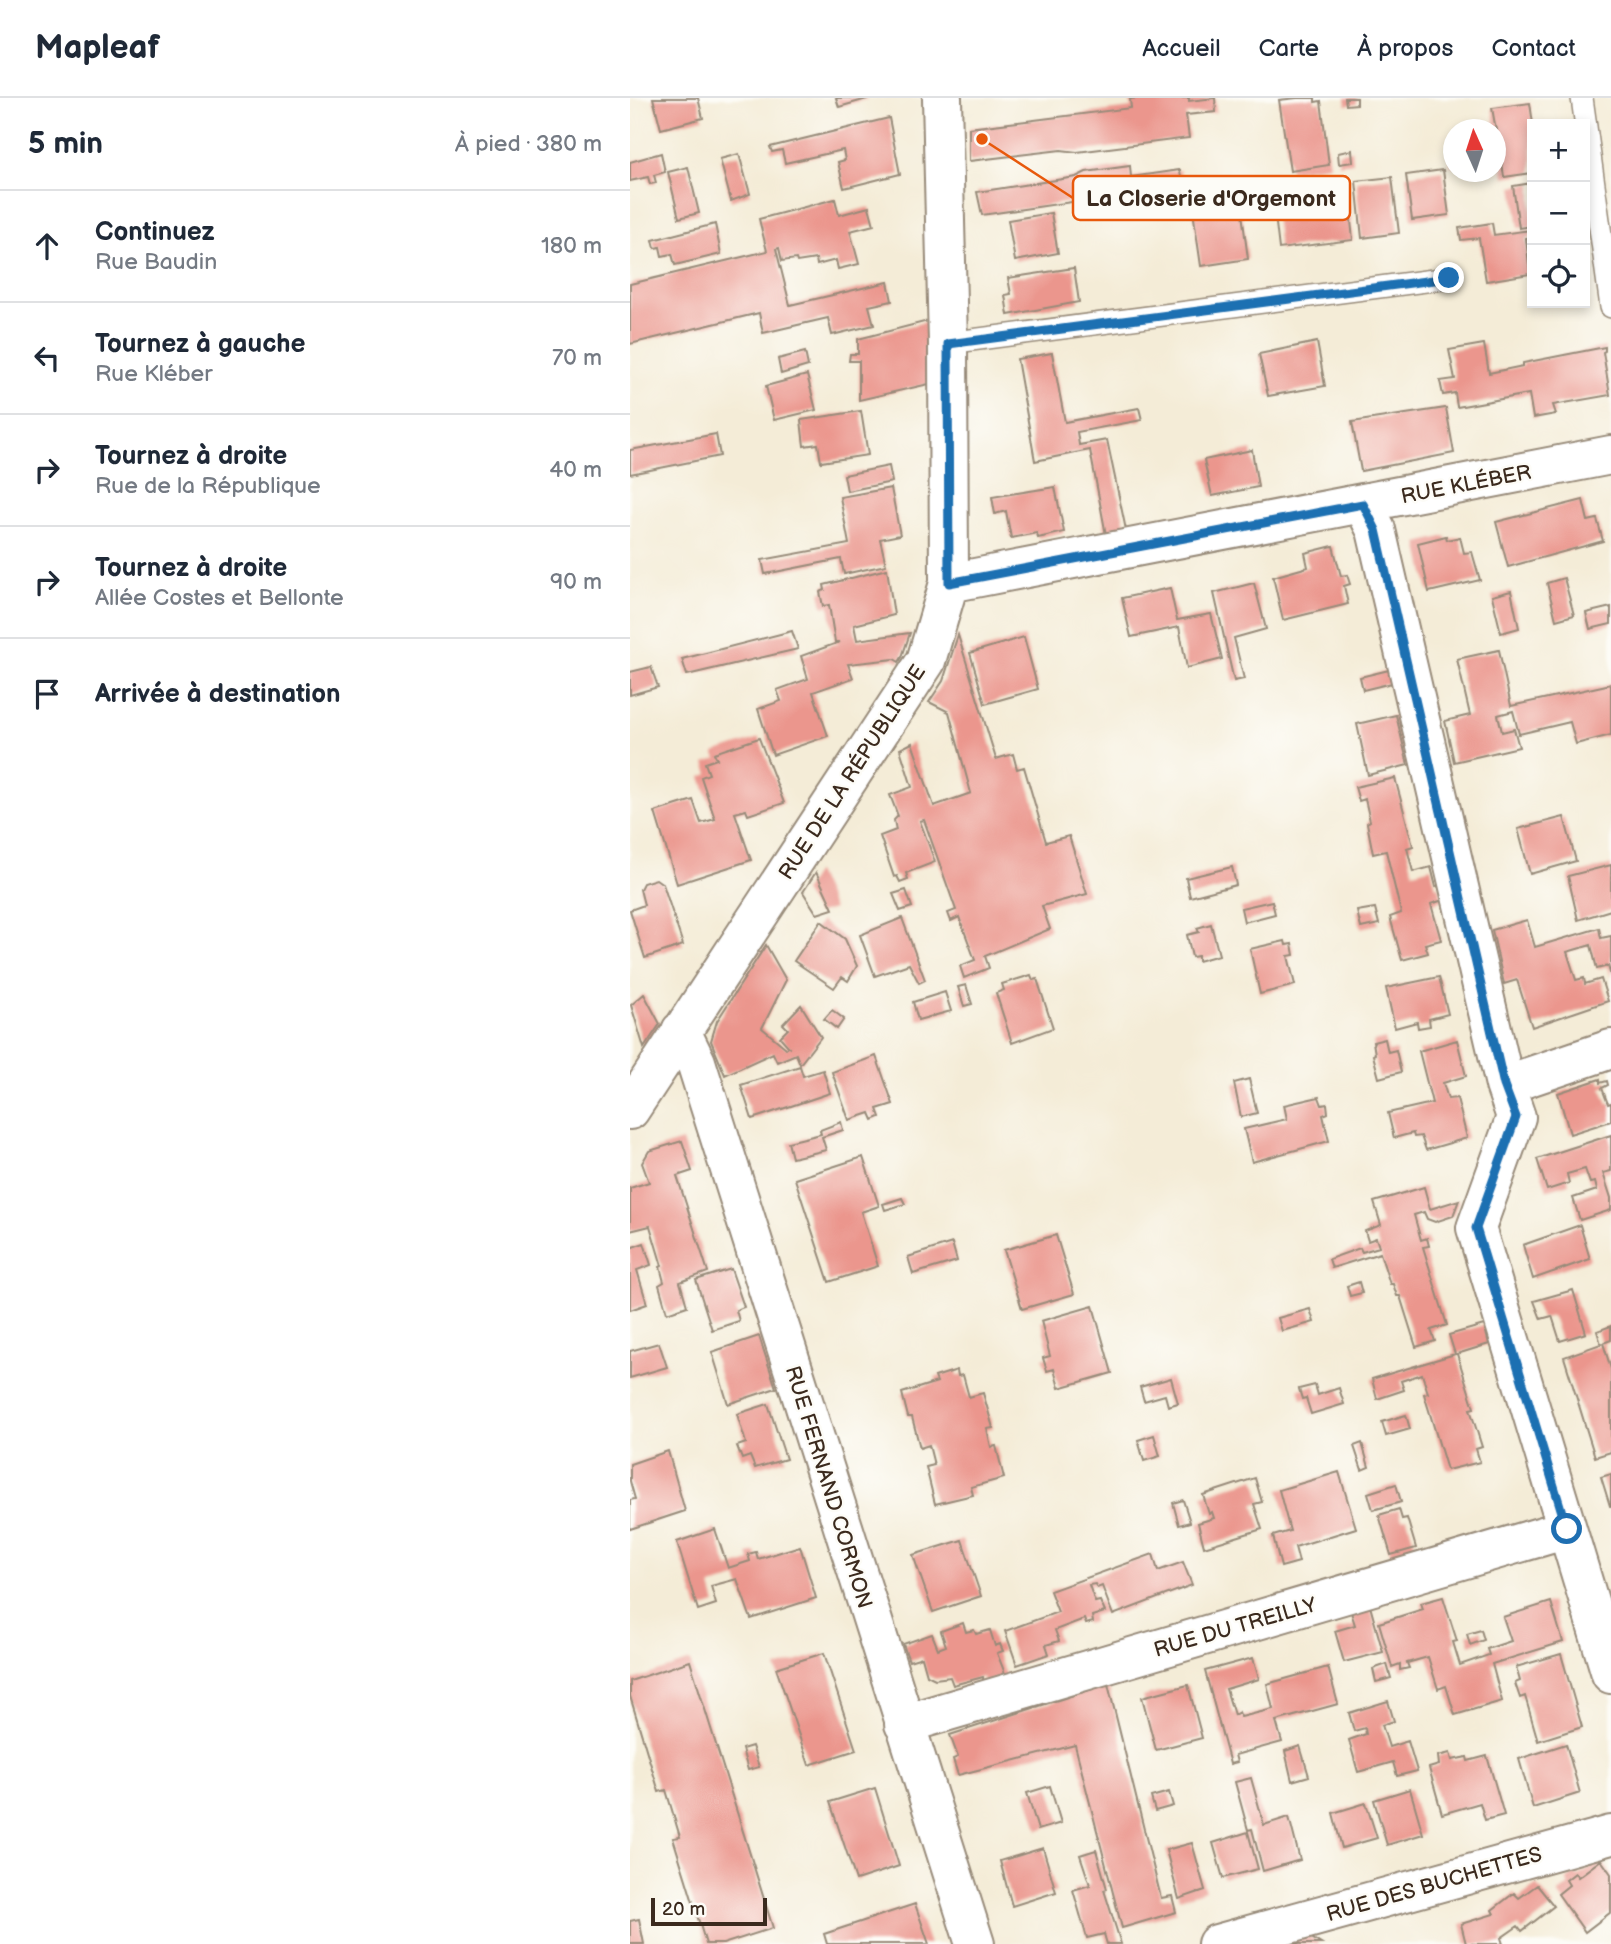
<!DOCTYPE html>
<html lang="fr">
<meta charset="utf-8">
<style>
:root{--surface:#fff;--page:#f2f2f3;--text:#1f2937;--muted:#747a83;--line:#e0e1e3}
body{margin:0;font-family:"Balsamiq Sans",sans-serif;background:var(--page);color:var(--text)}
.controls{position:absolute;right:21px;top:21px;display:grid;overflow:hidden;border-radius:0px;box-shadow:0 4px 10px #0003}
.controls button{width:63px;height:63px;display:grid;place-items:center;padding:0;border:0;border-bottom:2px solid var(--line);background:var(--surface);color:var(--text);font:35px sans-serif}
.compass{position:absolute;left:813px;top:21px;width:63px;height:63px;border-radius:50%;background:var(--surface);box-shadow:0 4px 10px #0003;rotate:357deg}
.scale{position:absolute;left:21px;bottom:18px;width:116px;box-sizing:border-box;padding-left:7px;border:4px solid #3b2a1e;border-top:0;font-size:19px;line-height:24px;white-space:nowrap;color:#3b2a1e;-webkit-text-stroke:5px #fdfcf7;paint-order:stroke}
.stop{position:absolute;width:21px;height:21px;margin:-16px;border:5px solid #1f6fb2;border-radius:50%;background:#fff}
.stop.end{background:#1f6fb2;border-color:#fff;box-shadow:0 2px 7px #0008}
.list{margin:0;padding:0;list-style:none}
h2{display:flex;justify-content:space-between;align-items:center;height:91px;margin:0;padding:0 28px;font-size:30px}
h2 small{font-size:23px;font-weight:400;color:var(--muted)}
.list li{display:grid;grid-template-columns:46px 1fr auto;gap:21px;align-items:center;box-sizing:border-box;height:112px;padding:0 28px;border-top:2px solid var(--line)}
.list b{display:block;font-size:26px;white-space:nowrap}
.list p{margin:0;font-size:23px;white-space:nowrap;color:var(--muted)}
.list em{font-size:23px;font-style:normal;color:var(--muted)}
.icon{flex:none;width:38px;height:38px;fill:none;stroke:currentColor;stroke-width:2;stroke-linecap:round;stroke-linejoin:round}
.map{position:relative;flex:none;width:981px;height:1846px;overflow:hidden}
header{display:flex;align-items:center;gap:42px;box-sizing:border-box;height:98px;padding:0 35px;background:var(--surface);border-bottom:2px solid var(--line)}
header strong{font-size:33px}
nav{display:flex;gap:38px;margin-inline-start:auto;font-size:24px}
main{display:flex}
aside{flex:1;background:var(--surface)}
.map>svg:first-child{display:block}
.building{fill:#eb968d}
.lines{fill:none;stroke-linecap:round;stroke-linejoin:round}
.service-casing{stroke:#988b7a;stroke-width:24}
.minor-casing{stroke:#988b7a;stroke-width:42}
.service{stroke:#fff;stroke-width:21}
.minor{stroke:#fff;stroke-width:38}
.route{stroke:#1f6fb2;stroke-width:9}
.labels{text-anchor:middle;stroke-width:5;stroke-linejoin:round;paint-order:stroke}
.street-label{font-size:21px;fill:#3b2a1e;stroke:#fdfcf7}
.leader{fill:none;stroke:#e8590c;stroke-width:2.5}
.callout-dot{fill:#e8590c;stroke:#fdfcf7;stroke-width:2.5}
.callout{fill:#fdfcf7;stroke:#e8590c;stroke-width:2.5}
.callout-label{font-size:23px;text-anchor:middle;font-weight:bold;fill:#3b2a1e}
</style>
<header>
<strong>Mapleaf</strong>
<nav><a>Accueil</a><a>Carte</a><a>À propos</a><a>Contact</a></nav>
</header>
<main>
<aside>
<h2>5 min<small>À pied · 380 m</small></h2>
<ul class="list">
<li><svg class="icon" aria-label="ahead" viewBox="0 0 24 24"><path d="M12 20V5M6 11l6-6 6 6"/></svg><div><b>Continuez</b><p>Rue Baudin</p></div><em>180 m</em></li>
<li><svg class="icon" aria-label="left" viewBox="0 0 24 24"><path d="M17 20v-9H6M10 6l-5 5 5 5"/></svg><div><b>Tournez à gauche</b><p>Rue Kléber</p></div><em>70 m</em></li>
<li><svg class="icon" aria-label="right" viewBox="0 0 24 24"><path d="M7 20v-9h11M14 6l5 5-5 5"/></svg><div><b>Tournez à droite</b><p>Rue de la République</p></div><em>40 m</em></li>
<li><svg class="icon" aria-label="right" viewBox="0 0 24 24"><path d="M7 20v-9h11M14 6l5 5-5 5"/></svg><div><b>Tournez à droite</b><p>Allée Costes et Bellonte</p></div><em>90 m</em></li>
<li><svg class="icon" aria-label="arrive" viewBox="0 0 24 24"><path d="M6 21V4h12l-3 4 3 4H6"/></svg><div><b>Arrivée à destination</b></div></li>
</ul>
</aside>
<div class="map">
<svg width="981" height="1846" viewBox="0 0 981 1846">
<rect width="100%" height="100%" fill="#fdfcf7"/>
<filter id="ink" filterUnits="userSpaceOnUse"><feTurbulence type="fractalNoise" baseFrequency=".0143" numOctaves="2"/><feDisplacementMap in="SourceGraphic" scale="14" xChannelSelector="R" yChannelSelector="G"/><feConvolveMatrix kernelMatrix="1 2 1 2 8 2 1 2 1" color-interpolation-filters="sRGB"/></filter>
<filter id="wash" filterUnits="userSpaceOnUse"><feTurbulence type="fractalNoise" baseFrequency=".00686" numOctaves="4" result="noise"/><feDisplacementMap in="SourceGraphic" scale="28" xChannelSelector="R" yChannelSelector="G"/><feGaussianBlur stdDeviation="1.57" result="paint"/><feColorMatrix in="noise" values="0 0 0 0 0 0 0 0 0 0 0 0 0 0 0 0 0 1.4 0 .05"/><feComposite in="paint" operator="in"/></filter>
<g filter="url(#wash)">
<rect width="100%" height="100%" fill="#f4ecd7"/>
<g id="blocks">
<path class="building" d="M23 0H68L73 20 31 31Z
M206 0H237V1L209 9Z
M508 0H559V3L585 0 586 14 556 17 559 40 447 54 431 52 339 63V30L501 10 500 1Z
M667 0H685V4L691 3 699 67 660 73 649 2Z
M715 0H727V6L716 7Z
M900 5 903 26 902 75 874 79 870 50 866 51V32L862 10Z
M259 20 270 76 214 90 208 64 215 62 213 52 155 65 152 52 142 54 140 49Z
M823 50V68H821L819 51Z
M722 52 723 64 709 66 708 55Z
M31 55 35 74 24 77 26 85 20 86 18 79 0 83V64Z
M109 56 120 96 101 103 90 61Z
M500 68 501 79 550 72 552 88 352 117 347 94 446 79 456 74Z
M58 69 69 115 49 120 38 74Z
M813 72 819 117 782 122 776 77Z
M762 79 769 135 732 140 726 83Z
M717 85 723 142 649 151 642 92Z
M902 85V128L889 130 883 88Z
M610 100 618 161 571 168 562 106Z
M205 101 209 117 239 109 244 127 220 133 229 166 208 171 206 162 187 167 186 161 167 164 166 161 152 163 149 150 146 151 160 207 258 184 262 203 239 208 244 227 202 237 198 220 133 235 129 215 0 246V186L137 153 129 121Z
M421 115 428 155 385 163 378 122Z
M862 125 864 137 900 132 902 139 896 140 900 176 856 183 849 140 831 142 829 130Z
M85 126 91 156 45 167 42 156 32 158 30 149 25 150 23 142Z
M444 170 449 204 378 217 375 197 381 196 378 180Z
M298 223 299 286 229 302V263H219L220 256H228V241Z
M687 244 695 288 638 298 629 256Z
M854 246 859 275 893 268V265L975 249V253L973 254 980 297 923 307 926 316 903 320 899 296 827 309 825 295 813 297 810 283 825 281 819 252Z
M175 254 178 268 151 276 148 261Z
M422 255 435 324 509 310 512 322 447 334 449 347 477 342 496 432 476 437 460 352 405 363 387 261Z
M177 277 186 312 144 322 136 288Z
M816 310 824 355 731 373 722 324Z
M231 313 238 357 191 364 188 346 174 348 171 322Z
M86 336 90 358 0 376V352Z
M622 352 628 389 582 398 574 362Z
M259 368 262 384 217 393 214 377Z
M425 389 434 434 408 440 407 435 381 440 376 413 365 416 362 399Z
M261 390 270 437 250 441 256 467 214 476 211 461 135 476 132 462 219 446 210 399Z
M953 402 958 423 967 421 973 443 878 469 866 424Z
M816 438 817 442 830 439 834 455 842 454 850 482 799 494 788 445Z
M703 448 711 478 717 477 720 486 714 488 718 506 653 522 643 479 678 469 675 455Z
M257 471 264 517 224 527 227 542 280 535 272 559 269 564 264 561 218 566 223 580 183 594 198 638 143 657 128 611 151 603 147 592 178 581 171 558 210 544H205L199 507 193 508 190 494 195 492 194 487Z
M934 480 944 517 926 522 917 485Z
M624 485 636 531 604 540 614 581 604 583 584 495Z
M540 490 547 522 581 516 592 561 557 570 549 529 501 539 492 500Z
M881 493 889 530 871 535 862 498Z
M981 509V526L960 531 956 515Z
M162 533 168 551 57 577 52 561Z
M328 537 366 661 383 656 387 671 394 669 416 744 439 738 457 796 412 808 420 831 355 858 359 870 334 880 330 868 345 862 329 819 321 823 318 815 326 812 294 722 290 723 305 764 276 775 278 781 270 784 267 778 264 779 250 738 266 732 264 722 268 718 260 697 282 689 270 651 282 645 304 708 341 695 319 614 299 604 313 583Z
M394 539 408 591 355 606 340 555Z
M869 552 881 608 981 586V637L946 646 940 624 889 636 883 613 868 617 872 634 884 631 889 649 824 664 815 623 840 617 827 561Z
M21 569 28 589 0 597V574Z
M759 572 762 585 733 592 730 579Z
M766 617 778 667 738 677 727 626Z
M129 640 154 705 118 717 116 712 105 715 121 762 47 786 25 714 63 702 71 725 85 721 71 679 79 676 75 665 87 661 84 655Z
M765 680 783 748 777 750 783 774 801 769 806 789 809 788 813 802 801 806 811 842 795 846 798 855 772 862 760 819 771 815 756 753 743 756 737 725 740 723 735 701 729 703 725 689Z
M934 719 946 763 900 776 888 731Z
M981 767V812L948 822 938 778Z
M602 769 606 787 560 799 556 780Z
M186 774 203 811 187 816 173 794Z
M26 781 33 786 53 847 15 860 0 812 14 807 10 791 13 785Z
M276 792 282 809 270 813 263 796Z
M642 803 645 816 614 824 611 810Z
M745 810 749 826 731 830 727 813Z
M272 820 295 882 289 885 279 866 245 878 230 837Z
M897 822 905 849 969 830 971 840 981 838V879L978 868 967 871 961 847 937 854 946 882 954 880 955 886 971 881 978 903 902 929 887 882 874 886 862 832Z
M191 823 215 841 227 868 218 883 212 879 204 890 164 863Z
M581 826 589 857 568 863V858L562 859 557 837 569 834 567 830Z
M655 843 656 847 662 846 664 857 658 858 665 887 630 896 620 851Z
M136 847 156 882 132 930 156 950 159 949 150 939 158 931 153 926 171 907 191 939 170 966 166 956 147 964 143 955 95 977 81 943 87 923Z
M401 877 403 882 407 881 423 930 382 945 366 895 374 892 372 886Z
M809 879 818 916 799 921 800 928 788 930 787 924 765 930 756 890Z
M336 887 342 906 334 908 328 889Z
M315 894 321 913 288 922 283 904Z
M14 896 30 926 14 950 1 907Z
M202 912 214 921 207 931 194 921Z
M755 941 758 954 766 952 771 974 749 980 743 957 745 956 743 944Z
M827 942 836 978 813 985 818 1001 827 1000 837 1040 796 1052 791 1038 784 1039 783 1035 764 1040 758 1015 802 1005 789 953Z
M246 958 263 1006 247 1011 250 1019 243 1022 240 1015 219 1022 202 974Z
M170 968 173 978 193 972 200 995 122 1021 111 987Z
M619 981 627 1015 611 1019 604 985Z
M970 981V985L977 983 978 987 972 990 978 1006 981 1005V1023L940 1036 928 995Z
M689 999 692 1007 697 1006 698 1015 693 1017 699 1043 622 1064 614 1031 657 1021 654 1007Z
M211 1024 213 1032 192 1039 196 1052 162 1060 158 1044 191 1036 190 1032Z
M981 1037V1073L973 1075 981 1100V1112L950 1122 943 1100 967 1092 965 1084 960 1085 955 1071 937 1076 939 1085 917 1092 907 1061Z
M52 1043 62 1073 47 1078 78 1174 50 1184 57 1208 37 1215 29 1187 34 1184 30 1169 32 1168 20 1128 0 1133V1090L19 1084 12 1065 19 1053Z
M233 1059 249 1108 231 1114 248 1168 199 1184 165 1081Z
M794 1089 800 1111 829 1102 823 1118 805 1124 797 1121 794 1114 784 1117 791 1142 797 1140 799 1148 793 1149 817 1227 801 1232 805 1243 786 1249 770 1198H767L763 1186H760L750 1155 702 1170 699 1161 730 1150 732 1154 749 1149 746 1140 738 1143 735 1133 751 1127 744 1104Z
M272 1100 275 1106 255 1112 253 1106Z
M950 1127 960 1161 903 1181 893 1147Z
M426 1137 444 1196 392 1211 374 1152Z
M14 1145 21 1167 7 1172 17 1206 0 1212V1150Z
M322 1145 327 1163 283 1176 278 1159Z
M101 1171 114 1209 106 1212 109 1223 82 1232 66 1182Z
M729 1184 732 1195 720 1198 717 1188Z
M943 1192 956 1235 930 1243 922 1218 911 1221 904 1203Z
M463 1208 482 1275 429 1290 424 1271 417 1273 413 1260 420 1258 411 1223Z
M680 1211 684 1224 652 1233 648 1220Z
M854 1227 859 1246 827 1256 844 1310 840 1311 852 1349 846 1351 850 1364 817 1372 794 1296 798 1295 792 1276 771 1283 774 1292 747 1301 742 1281 825 1256 819 1237Z
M981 1228V1242L973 1245 981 1271V1354L965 1359 934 1259 971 1246 967 1233Z
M129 1238 146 1290 98 1306 82 1254Z
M29 1245 37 1269 0 1280V1253Z
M327 1272 328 1278 333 1277 339 1299 353 1295 363 1330 357 1331 361 1349 366 1348 374 1380 341 1389 343 1397 305 1406 296 1369 304 1367 299 1347 290 1350 282 1319H278L272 1295 307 1284 305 1279Z
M541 1280 548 1305 538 1308 535 1297 514 1303 510 1289Z
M685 1287 688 1297 709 1290 714 1306 681 1316 676 1300 672 1301 669 1291Z
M138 1306 156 1361 125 1370 120 1358 112 1361 107 1348 116 1345 107 1316Z
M776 1317 780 1331 756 1338 752 1324Z
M524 1337 530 1358 514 1363 508 1342Z
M732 1345 739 1369 732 1372 724 1348Z
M38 1353 55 1413 0 1431V1402L5 1401 0 1383V1366Z
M709 1374 726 1430 665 1449 669 1464 651 1469 643 1438 660 1433 649 1392Z
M981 1376V1408H980L971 1379Z
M625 1380 632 1404 624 1406 632 1431 574 1449 568 1425 584 1420 582 1414 579 1416 573 1397Z
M766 1386 771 1404 743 1412 738 1395Z
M553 1402 560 1424 549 1427 543 1405Z
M769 1411 772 1421 777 1420 786 1450 761 1457 749 1417Z
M85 1431 98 1470 120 1463 118 1456 126 1454 128 1461 170 1448 186 1500 121 1521 107 1481 81 1488 86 1506 68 1512 47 1444Z
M332 1442 351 1498 303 1514 283 1457Z
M523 1456 528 1473 553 1464 562 1487 483 1517 472 1488 467 1490 465 1486 459 1487 465 1504 470 1503 475 1514 462 1518 463 1524 456 1526 454 1521 425 1532 429 1543 416 1547 419 1556 387 1567 375 1533 428 1514 420 1493Z
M813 1499 827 1543 823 1544 830 1567 859 1557 857 1551 881 1543 873 1519 921 1504 933 1544 862 1566 872 1603 825 1617 816 1588 808 1591 798 1559 777 1565 779 1570 770 1572V1566L762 1569 749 1525 793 1511 791 1505Z
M740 1508 753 1554 714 1564 705 1533 725 1527 721 1514Z
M333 1525 336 1534 344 1532 346 1536 360 1532 365 1548 370 1546 373 1553 367 1555 376 1578 354 1585 353 1579 323 1587 320 1579 305 1581 297 1577 292 1559 279 1563 273 1546 302 1536 308 1551 316 1548 311 1533Z
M851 1532 854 1542 840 1547 837 1536Z
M194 1555 226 1652 179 1667 146 1570Z
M931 1556 952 1629 908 1643 895 1598 890 1600 885 1585 890 1583 886 1569Z
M623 1560 629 1581 596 1591 604 1617 609 1614 611 1619 643 1611 637 1586 698 1569 708 1606 646 1623 652 1644 605 1657 607 1664 600 1666 575 1573Z
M60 1563 143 1830 93 1846H76L43 1740 50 1739 36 1692 29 1694 0 1598V1583Z
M757 1566 761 1580 746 1584 743 1571Z
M478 1586 531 1800 542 1798 546 1814 492 1830 445 1647 328 1677 323 1661 328 1659 320 1637Z
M558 1587 572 1640 526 1652 512 1599Z
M758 1603 764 1623 752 1627 759 1649 778 1643 787 1673 767 1678 763 1664 728 1674 719 1642 736 1636 735 1630 724 1633 719 1615Z
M936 1646 950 1695 903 1710 889 1661Z
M122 1648 129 1669 118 1672 112 1651Z
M670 1648 679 1678 662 1683 655 1653Z
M820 1655 822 1662 837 1659 838 1663 857 1658 874 1717 855 1722 850 1705 812 1716 799 1670 809 1667 808 1658Z
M621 1680 634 1727 659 1719 670 1762 633 1773 622 1731 618 1732 605 1684Z
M420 1688 431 1725 408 1732 397 1695Z
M245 1690 269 1768 226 1782 200 1704Z
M780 1691 793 1736 757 1747 744 1702Z
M539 1694 543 1708 525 1713 521 1699Z
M736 1705 747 1740 712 1750 703 1715Z
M618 1734 628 1771 593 1780 583 1745Z
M562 1745 575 1792 549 1801 536 1752Z
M413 1750 426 1794 382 1808 370 1763Z
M466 1752 477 1791 474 1792 491 1846H477L474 1836 457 1840 443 1792 460 1787 450 1757Z
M971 1762 981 1776V1814L955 1834 928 1796 939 1787 936 1782 945 1775 948 1779Z
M907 1787 924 1808 892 1833 888 1828 871 1840 873 1846H836L831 1826 864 1816 862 1812 884 1795 889 1800Z
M285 1806 299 1846H197L194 1836Z
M9 1821 14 1846H0V1823Z
M675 1836 691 1846H644Z"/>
</g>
</g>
<g filter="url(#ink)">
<use href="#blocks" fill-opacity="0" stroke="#988b7a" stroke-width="2"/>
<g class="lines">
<g class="service-casing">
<path id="service" d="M952 0 981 209
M318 245 819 180"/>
</g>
<g class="minor-casing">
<path id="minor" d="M733 406 746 432 875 987 886 1019 846 1130 981 1576
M319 485 981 357
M51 933 66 964 345 1846
M875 987 981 951
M0 1012 296 563 319 485 318 245 312 0
M274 1626 937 1431
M587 1846 981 1737"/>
</g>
<use href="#service" class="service"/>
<use href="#minor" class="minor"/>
</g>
</g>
<g class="lines" filter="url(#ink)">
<path class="route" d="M819 180 318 246 319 485 733 406 746 432 874 987 886 1019 846 1130 937 1431"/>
</g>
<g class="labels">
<g class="street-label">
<text transform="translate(836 386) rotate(-11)" y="7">RUE KLÉBER</text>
<text transform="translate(222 674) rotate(-57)" y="7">RUE DE LA RÉPUBLIQUE</text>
<text transform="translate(199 1389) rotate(73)" y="7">RUE FERNAND CORMON</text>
<text transform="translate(605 1529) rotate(-16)" y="7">RUE DU TREILLY</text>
<text transform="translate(804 1786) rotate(-16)" y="7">RUE DES BUCHETTES</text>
</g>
</g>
<path class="leader" d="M352 41L443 100"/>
<circle class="callout-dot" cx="352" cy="41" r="7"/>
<rect class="callout" x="443" y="78" width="277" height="44" rx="7"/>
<g class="callout-label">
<text x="581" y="108">La Closerie d'Orgemont</text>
</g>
</svg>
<div class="controls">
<button>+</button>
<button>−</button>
<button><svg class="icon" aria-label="locate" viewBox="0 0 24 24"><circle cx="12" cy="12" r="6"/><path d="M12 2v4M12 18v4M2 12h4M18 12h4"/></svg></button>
</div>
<svg class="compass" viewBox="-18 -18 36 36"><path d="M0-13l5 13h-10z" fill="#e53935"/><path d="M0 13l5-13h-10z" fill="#747a83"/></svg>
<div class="scale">20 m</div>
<div class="stop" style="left:937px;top:1431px"></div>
<div class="stop end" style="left:819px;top:180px"></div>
</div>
</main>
